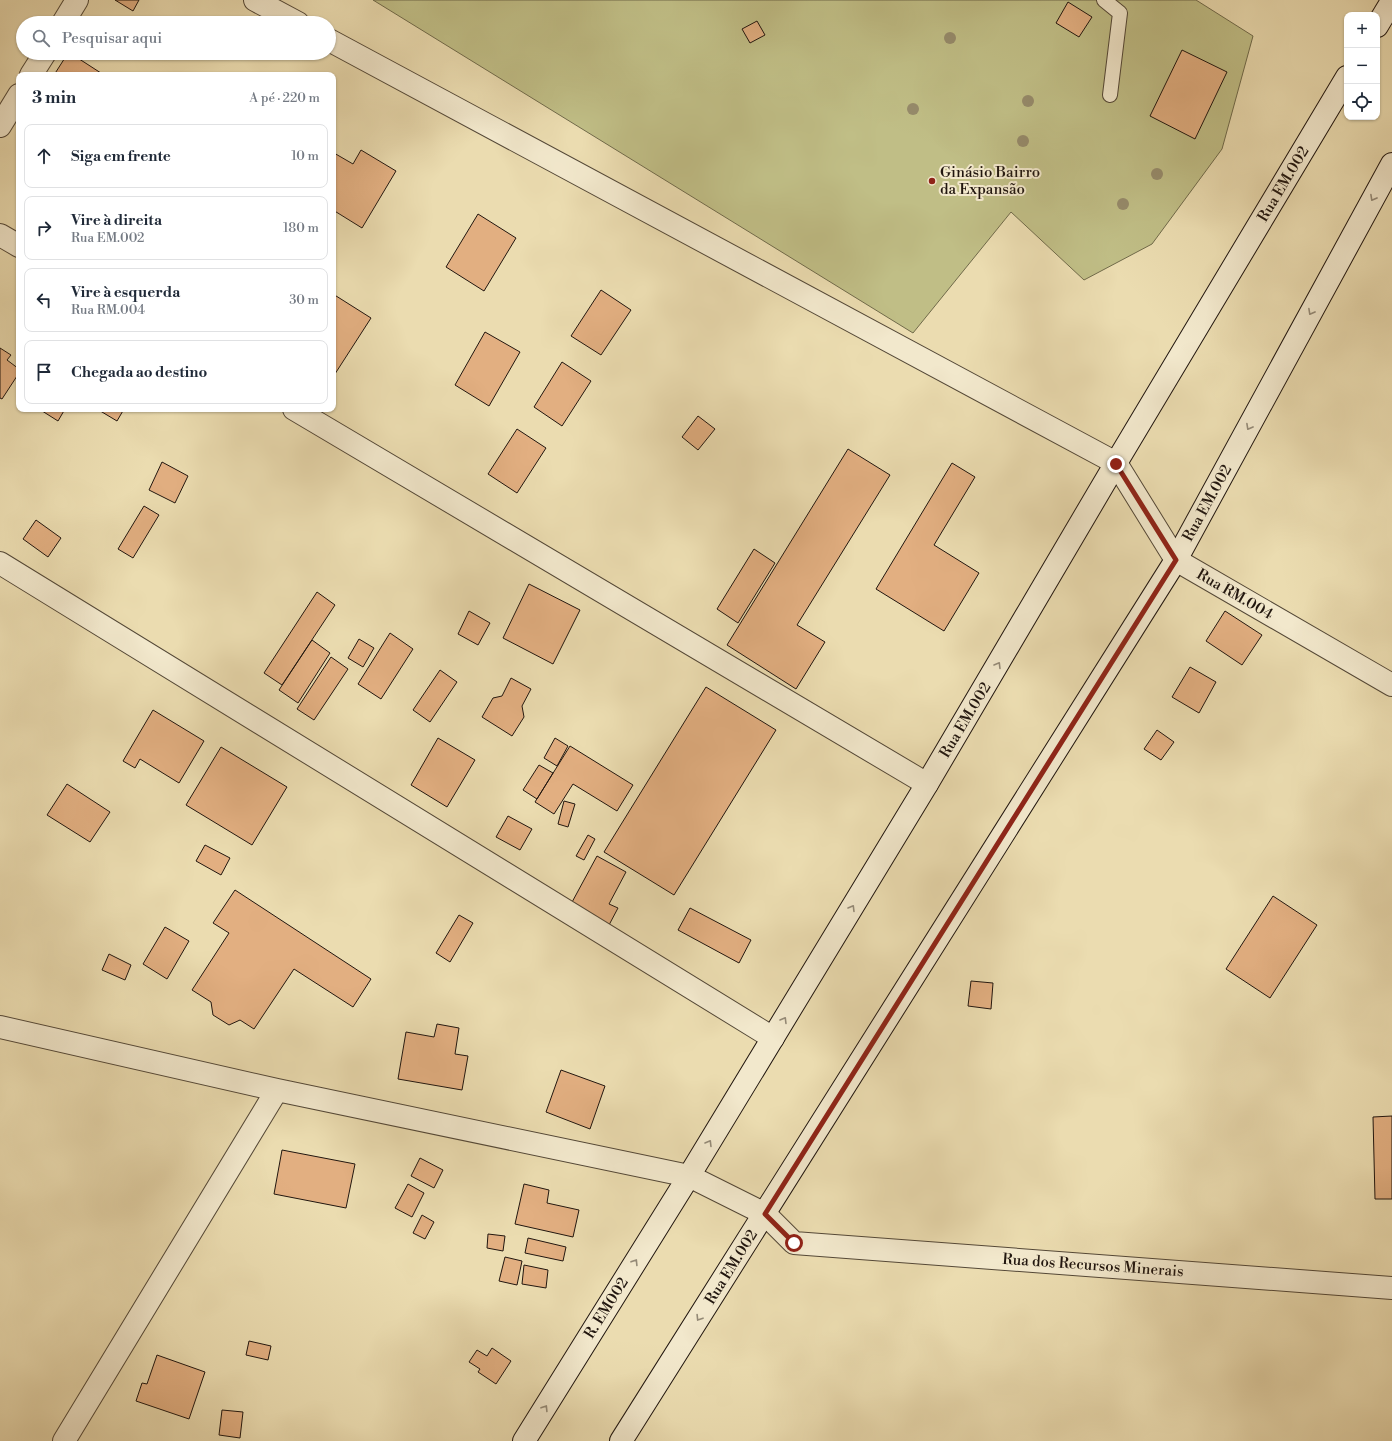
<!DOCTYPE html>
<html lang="pt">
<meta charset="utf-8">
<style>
:root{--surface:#fff;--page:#f6f6f7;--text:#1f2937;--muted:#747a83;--line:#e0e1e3}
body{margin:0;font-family:"Libre Bodoni",serif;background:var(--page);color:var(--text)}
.controls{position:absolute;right:12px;top:12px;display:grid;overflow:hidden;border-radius:8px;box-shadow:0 1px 3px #0004}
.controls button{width:36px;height:36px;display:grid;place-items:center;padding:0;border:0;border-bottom:1px solid var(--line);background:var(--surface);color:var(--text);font:20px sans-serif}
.stop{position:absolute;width:12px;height:12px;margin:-9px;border:3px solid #8f2418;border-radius:50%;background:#fff}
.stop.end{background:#8f2418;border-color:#fff;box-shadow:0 1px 4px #0008}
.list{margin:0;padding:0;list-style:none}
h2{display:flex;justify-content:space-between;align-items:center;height:52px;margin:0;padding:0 16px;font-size:17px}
h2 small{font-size:13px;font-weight:400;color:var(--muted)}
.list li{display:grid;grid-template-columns:26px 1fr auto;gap:12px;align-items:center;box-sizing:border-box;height:64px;margin:0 8px 8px;padding:0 8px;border:1px solid var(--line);border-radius:8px}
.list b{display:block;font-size:15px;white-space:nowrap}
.list p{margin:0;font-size:13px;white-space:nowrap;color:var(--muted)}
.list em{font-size:13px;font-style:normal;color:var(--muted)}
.icon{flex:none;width:22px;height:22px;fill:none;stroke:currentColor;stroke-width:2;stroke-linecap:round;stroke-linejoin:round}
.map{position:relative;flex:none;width:1392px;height:1441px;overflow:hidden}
.search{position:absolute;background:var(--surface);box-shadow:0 1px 3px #0004;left:16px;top:16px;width:320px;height:44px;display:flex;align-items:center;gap:10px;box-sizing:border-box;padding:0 14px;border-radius:22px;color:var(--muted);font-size:15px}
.panel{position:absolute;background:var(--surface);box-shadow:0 1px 3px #0004;left:16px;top:72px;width:320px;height:340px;border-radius:8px}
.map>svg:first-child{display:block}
.green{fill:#c0be86;stroke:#706a4a}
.building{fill:#e2af81;stroke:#21160f}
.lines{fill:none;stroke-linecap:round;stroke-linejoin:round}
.lane-casing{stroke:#544837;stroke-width:16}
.street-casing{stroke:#544837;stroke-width:24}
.secondary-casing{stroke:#21160f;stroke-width:24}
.lane{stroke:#f2e8cc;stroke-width:14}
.street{stroke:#f2e8cc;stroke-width:22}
.secondary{stroke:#f2e8cc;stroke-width:22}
.tree{fill:#968b6b}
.oneway{stroke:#948a77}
.route{stroke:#8f2418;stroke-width:5}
.poi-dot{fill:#8f2418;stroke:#f2e8cc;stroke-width:1.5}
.labels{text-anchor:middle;stroke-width:4;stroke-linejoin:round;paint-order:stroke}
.poi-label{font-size:15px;fill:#21160f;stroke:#f2e8cc;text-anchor:start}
.street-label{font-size:15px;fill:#21160f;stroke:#f2e8cc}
</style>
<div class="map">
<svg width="1392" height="1441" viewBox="0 0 1392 1441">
<rect width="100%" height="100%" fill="#ebdcb0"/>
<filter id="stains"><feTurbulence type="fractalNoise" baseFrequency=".005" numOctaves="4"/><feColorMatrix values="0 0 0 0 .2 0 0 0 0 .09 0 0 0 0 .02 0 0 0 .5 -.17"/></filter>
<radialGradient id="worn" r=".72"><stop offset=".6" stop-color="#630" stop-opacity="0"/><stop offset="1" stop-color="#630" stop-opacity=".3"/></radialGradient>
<path class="green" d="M373 0H1196L1253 36 1222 149 1152 244 1084 280 1011 212 913 333Z"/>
<path class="building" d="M115 0H139L133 11Z
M1068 2 1092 17 1079 37 1056 23Z
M757 21 765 35 750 43 742 29Z
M1182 50 1227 72 1195 139 1150 116Z
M68 53H70L104 75H54Z
M361 150 396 171 362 228 333 210V154L334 153 353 164Z
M478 214 516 238 484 291 446 267Z
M601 290 631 310 601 355 571 336Z
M333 294 371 318 333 377Z
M485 332 520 352 489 406 455 385Z
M0 348 11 355 7 360 19 369V373L2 399 0 398Z
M562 362 591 381 562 426 534 407Z
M39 409H65L58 421Z
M97 409H124L117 421Z
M698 416 715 429 698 450 682 437Z
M517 429 546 448 517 493 488 474Z
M848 449 890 475 797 625 825 642 796 689 727 645Z
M162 462 188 476 175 503 149 490Z
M952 463 975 477 934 545 979 573 944 631 876 589Z
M144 506 159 515 133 558 118 549Z
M36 520 61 538 48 557 23 539Z
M754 549 775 563 738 623 717 609Z
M529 584 580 610 553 664 503 638Z
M317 592 335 605 282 685 264 673Z
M469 611 490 623 478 645 458 634Z
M1225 611 1262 635 1242 665 1206 641Z
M390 633 413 649 381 699 358 684Z
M359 639 374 648 363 667 348 658Z
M312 640 330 653 298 703 279 690Z
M331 657 348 669 314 720 297 709Z
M1190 667 1216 682 1199 713 1172 697Z
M440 670 457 682 430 722 413 710Z
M511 678 531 689 522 706 524 717 512 736 482 717 493 698 502 696Z
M706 687 776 730 674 895 604 852Z
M153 710 204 741 179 783 140 759 135 768 123 761Z
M1157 730 1174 742 1161 760 1144 749Z
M438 738 475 760 447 807 411 785Z
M555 738 568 746 557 766 544 758Z
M570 746 633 785 617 811 573 784 554 814 535 802Z
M221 747 287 787 252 845 186 805Z
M539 765 553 773 537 799 523 790Z
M67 784 110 812 90 842 47 815Z
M564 801 575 804 568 827 558 824Z
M508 816 532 829 520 850 496 837Z
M588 835 595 839 584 860 576 856Z
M205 845 230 858 221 875 196 861Z
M597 856 626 872 609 904 618 908 609 925 571 904Z
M235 890 371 979 353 1007 294 969 254 1029 240 1020 229 1025 213 1015 211 1002 192 990 229 933 213 923Z
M1273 896 1317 925 1270 998 1226 969Z
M690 908 751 940 739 963 678 930Z
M459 915 473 923 450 962 436 953Z
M165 927 189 941 167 979 143 964Z
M109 954 131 965 125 980 102 970Z
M971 981 993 983 991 1009 968 1006Z
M437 1024 459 1028 455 1054 468 1056 462 1090 398 1079 406 1032 434 1037Z
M561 1070 605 1086 590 1129 546 1112Z
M1392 1116V1199H1375L1373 1117Z
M282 1150 355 1164 346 1208 274 1194Z
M420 1158 443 1170 434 1188 411 1176Z
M408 1184 424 1193 412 1217 395 1208Z
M524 1184 549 1190 547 1203 579 1210 573 1237 515 1224Z
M422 1215 434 1222 425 1239 413 1233Z
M488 1234 505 1236 503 1251 487 1248Z
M528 1238 566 1247 563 1261 525 1253Z
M505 1257 522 1261 517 1285 499 1281Z
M524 1265 548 1270 546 1288 522 1284Z
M249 1341 271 1346 268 1360 246 1355Z
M492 1348 511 1361 496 1384 478 1372 480 1369 469 1362 477 1350 487 1356Z
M157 1355 205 1372 189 1419 136 1401 142 1383 147 1384Z
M222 1410 243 1412 240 1438 219 1435Z"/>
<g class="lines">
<g class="lane-casing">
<path id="lane" d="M1104 0 1120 13 1110 95"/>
</g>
<g class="street-casing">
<path id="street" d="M255 0 298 23
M63 23 77 0
M329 40 1116 463 1176 560 1392 685
M31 75 45 53
M0 126 19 95
M0 235 19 246
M294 409 927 784
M0 563 773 1038
M0 1027 277 1090 689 1176 765 1214 794 1243 1392 1288
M64 1441 277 1090"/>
</g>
<g class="secondary-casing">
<path id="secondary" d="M1377 26 1392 1
M524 1441 689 1176 927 784 1116 463 1347 77
M621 1441 1176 560 1392 164"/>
</g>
<use href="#lane" class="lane"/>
<use href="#street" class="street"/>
<use href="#secondary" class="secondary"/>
</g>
<g class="tree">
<circle cx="950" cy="38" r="6"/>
<circle cx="1028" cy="101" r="6"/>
<circle cx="913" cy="109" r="6"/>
<circle cx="1023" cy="141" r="6"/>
<circle cx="1157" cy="174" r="6"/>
<circle cx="1123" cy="204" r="6"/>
</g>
<defs><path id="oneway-chevron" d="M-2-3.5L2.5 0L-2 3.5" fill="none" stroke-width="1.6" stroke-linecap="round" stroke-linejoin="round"/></defs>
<g class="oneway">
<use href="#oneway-chevron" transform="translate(1373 198) rotate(119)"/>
<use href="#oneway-chevron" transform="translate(1311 312) rotate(119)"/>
<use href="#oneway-chevron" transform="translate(1249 427) rotate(119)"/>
<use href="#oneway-chevron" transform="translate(998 665) rotate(-59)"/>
<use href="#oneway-chevron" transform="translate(852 908) rotate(-59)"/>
<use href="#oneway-chevron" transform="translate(784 1020) rotate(-59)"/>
<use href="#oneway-chevron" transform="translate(709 1143) rotate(-59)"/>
<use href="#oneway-chevron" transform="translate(635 1262) rotate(-58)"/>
<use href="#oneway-chevron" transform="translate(699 1318) rotate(122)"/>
<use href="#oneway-chevron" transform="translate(545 1408) rotate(-58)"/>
</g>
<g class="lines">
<path class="route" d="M794 1243 765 1214 1176 560 1116 464"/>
</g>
<circle class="poi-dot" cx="932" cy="181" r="4"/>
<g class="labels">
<g class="poi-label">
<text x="940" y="177">Ginásio Bairro<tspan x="940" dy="17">da Expansão</tspan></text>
</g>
<g class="street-label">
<text transform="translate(1283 184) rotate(-59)" y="5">Rua EM.002</text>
<text transform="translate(1207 503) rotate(-61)" y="5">Rua EM.002</text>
<text transform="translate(1235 594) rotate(30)" y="5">Rua RM.004</text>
<text transform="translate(965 720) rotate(-59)" y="5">Rua EM.002</text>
<text transform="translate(1093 1265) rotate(4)" y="5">Rua dos Recursos Minerais</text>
<text transform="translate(731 1267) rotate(-58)" y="5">Rua EM.002</text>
<text transform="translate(606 1308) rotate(-58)" y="5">R. EM002</text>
</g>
</g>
<rect width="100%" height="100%" filter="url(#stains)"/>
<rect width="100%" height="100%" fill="url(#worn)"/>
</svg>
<div class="controls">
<button>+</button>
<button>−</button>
<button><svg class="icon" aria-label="locate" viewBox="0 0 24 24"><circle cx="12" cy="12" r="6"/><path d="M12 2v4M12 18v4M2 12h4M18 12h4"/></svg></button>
</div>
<div class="stop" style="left:794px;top:1243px"></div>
<div class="stop end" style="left:1116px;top:464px"></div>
<div class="search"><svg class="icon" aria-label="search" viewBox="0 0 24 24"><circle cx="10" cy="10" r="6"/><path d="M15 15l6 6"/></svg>Pesquisar aqui</div>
<section class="panel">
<h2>3 min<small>A pé · 220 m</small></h2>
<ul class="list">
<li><svg class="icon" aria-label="ahead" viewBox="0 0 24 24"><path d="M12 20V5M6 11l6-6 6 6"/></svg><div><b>Siga em frente</b></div><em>10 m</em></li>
<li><svg class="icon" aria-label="right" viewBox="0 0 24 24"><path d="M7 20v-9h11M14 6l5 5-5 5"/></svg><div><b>Vire à direita</b><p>Rua EM.002</p></div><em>180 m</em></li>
<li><svg class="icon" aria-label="left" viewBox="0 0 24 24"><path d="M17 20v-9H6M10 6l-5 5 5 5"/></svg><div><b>Vire à esquerda</b><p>Rua RM.004</p></div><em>30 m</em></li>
<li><svg class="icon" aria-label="arrive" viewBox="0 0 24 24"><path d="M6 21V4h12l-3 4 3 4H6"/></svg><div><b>Chegada ao destino</b></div></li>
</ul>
</section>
</div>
